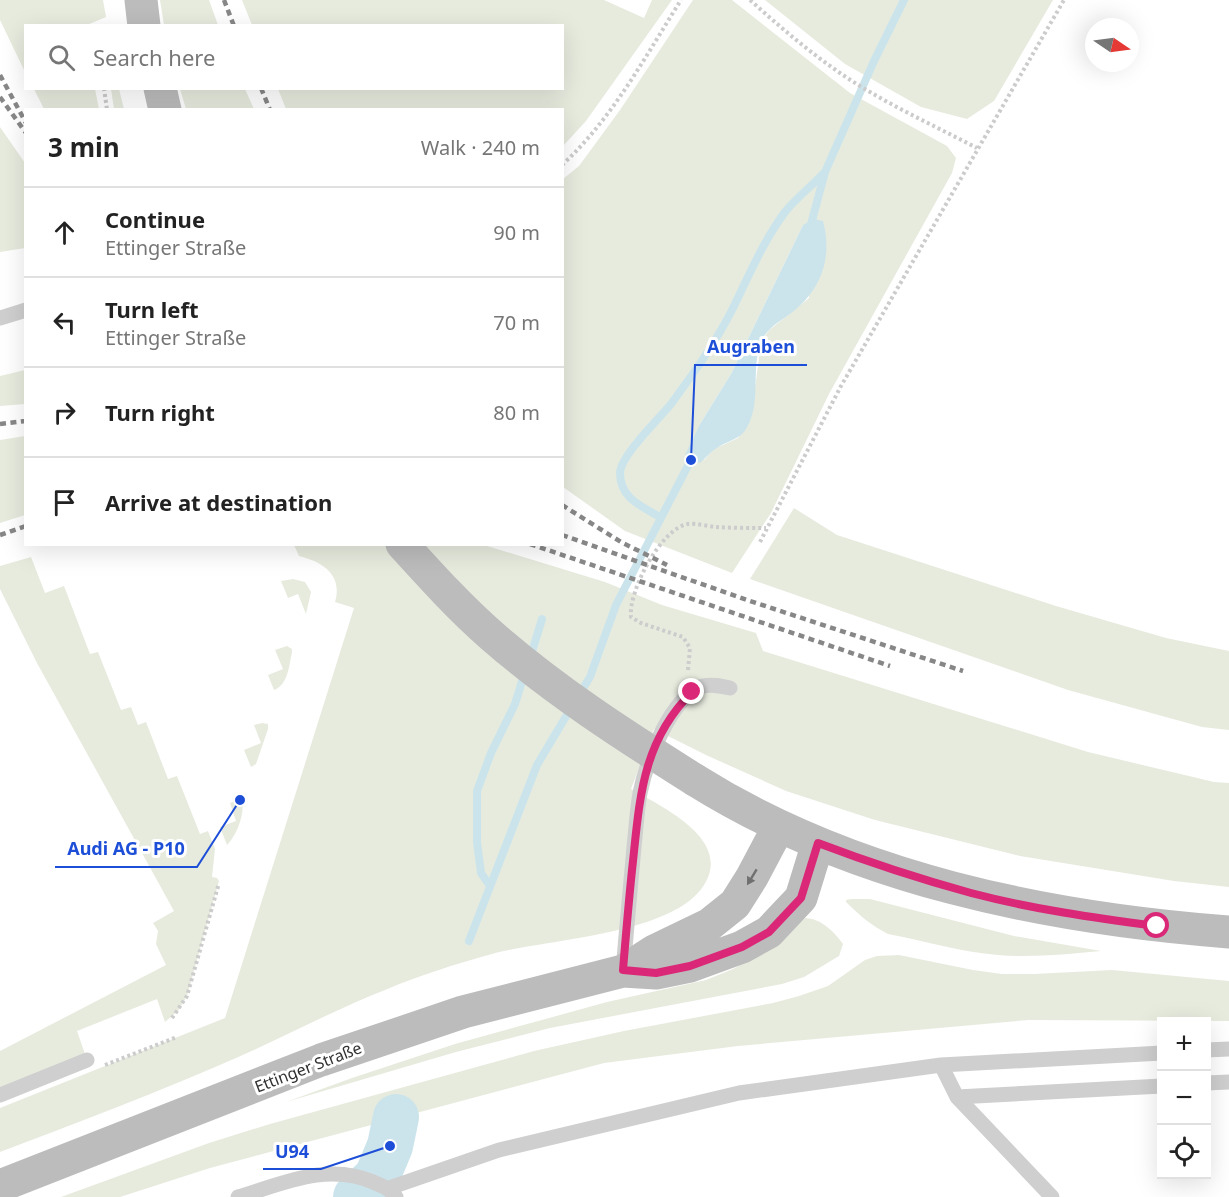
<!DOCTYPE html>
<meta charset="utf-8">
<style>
:root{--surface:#fff;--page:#f6f6f6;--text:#222;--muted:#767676;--line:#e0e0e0}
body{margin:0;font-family:"Noto Sans",sans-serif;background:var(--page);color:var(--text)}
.controls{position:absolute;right:18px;bottom:18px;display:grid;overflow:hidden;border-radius:0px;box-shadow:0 6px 24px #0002}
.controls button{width:54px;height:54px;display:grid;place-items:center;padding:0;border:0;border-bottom:2px solid var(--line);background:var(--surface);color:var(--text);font:30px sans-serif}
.compass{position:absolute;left:1085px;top:18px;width:54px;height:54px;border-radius:50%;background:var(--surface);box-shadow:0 6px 24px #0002;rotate:103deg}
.stop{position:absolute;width:18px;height:18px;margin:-14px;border:4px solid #db2777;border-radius:50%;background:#fff}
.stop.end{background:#db2777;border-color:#fff;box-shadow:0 2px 6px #0008}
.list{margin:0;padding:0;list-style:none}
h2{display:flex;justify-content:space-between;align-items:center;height:78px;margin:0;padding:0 24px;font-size:26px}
h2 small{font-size:20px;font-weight:400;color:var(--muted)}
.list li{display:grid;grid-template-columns:39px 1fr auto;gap:18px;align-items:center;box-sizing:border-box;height:90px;padding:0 24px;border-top:2px solid var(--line)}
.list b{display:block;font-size:22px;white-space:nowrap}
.list p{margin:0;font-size:20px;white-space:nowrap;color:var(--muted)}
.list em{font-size:20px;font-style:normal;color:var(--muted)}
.icon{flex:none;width:33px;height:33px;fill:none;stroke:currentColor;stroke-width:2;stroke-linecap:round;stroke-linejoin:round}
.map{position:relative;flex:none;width:1229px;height:1197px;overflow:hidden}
.search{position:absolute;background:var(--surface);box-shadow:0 6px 24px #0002;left:24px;top:24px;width:540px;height:66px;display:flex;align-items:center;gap:15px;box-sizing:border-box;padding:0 21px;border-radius:0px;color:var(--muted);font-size:22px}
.panel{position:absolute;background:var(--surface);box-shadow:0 6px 24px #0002;left:24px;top:108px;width:540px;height:438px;border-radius:0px}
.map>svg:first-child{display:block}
.green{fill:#e7ebde;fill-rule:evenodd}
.water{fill:#cbe4eb}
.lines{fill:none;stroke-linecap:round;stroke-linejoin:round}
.stream{stroke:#cbe4eb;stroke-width:8}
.river{stroke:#cbe4eb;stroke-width:46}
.path{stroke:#ccc;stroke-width:4;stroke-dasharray:3 3;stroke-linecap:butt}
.service{stroke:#cfcfcf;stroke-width:15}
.secondary{stroke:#bcbcbc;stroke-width:33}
.rail{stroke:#878787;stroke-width:4.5;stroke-dasharray:6 4.5;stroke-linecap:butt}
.secondary-bridge{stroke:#bcbcbc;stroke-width:33}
.oneway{fill:#707070}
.route{stroke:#db2777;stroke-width:8}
.labels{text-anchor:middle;stroke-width:6;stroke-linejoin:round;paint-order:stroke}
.street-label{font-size:16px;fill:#323232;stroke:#fff}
.leader{fill:none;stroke:#1d4ed8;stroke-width:2}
.callout-dot{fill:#1d4ed8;stroke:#fff;stroke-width:2}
.callout-label{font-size:18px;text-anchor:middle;font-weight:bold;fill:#1d4ed8;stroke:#fff;stroke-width:6;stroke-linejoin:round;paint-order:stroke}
</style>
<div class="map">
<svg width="1229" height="1197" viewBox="0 0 1229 1197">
<rect width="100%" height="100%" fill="#fff"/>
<path class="green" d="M0 0H103L106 17 87 25 26 26 25 72 0 20Z
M160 0H209L218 25H164Z
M242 0H604L644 18 652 0H672L586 121 563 146 562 110 286 109 278 89 562 88V26L252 25Z
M693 0H732L850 93 947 146 956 158 952 173 829 394 771 513 732 573 625 531 563 487V179L579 166 620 110ZM803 225 809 298 768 331 761 343 751 418 738 438 714 449 704 460 700 424 731 374Z
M765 0H1053L994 101 967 119 921 107 845 64Z
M34 89H95L99 109H44Z
M111 89H119L124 109H114Z
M180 89H245L254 109H186Z
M0 127 25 163V248L0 252Z
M25 370V404L0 406V376Z
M25 436V515L0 523V440Z
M794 508 837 535 1056 606 1166 638 1229 651V730L1202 727 1068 690 750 579Z
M294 545H484L605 582 662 605 756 633 763 651 1088 752 1214 782 1229 783V887L1174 881 1020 856 875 820 786 791 706 755 654 729 631 789C662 807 733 839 704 885 673 935 546 939 492 954 456 964 420 975 385 990 334 1010 286 1036 236 1058 159 1092 79 1122 0 1152V1108L225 1018 354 608 335 602C343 575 323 562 299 556Z
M31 557 45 593 64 586 90 654 98 652 121 710 131 707 138 725 146 722 168 779 177 776 200 834 208 831 215 849 212 877 217 878 219 881 187 996 178 1011 165 1022 157 999 77 1031 85 1054 0 1088V1051L166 965 156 944 158 931 153 923 174 911 37 663 0 589V566Z
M293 579 305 582 311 592 306 614 298 594 288 598 281 581Z
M287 646 292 649V652C289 666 288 685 274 690L268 675 283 669 275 650Z
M262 723 268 724V729L256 764 251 767 244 750 261 743 254 725Z
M235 801 242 802C245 814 236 837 227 845L220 827 236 821 230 803Z
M851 899H870L1014 936 1101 951C1067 954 1032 958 998 955 961 952 925 941 888 934 872 926 859 915 846 902V900Z
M805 918C820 918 835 932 843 944L839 956 804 977 782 984 550 1028 456 1052 286 1102 352 1078 455 1044 607 1002 706 980 733 969 760 954Z
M899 955 973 970 1002 974H1034L1112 970 1229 981V1021L1028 1020 738 1046 604 1063 210 1168 120 1197H61L209 1143 270 1124 534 1051 624 1031 773 1003 799 996 828 986 865 960 877 956Z"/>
<path class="water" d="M813 219 823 221C833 258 821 291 790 314 779 322 767 328 761 342 750 370 763 407 744 432 737 440 725 442 717 448 710 452 706 458 700 463L691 460 685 455 700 424 731 374 803 225Z"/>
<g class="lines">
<path class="stream" d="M810 228 825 172 874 61 904 0
M660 517C641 506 620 498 620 473 621 455 659 419 671 404 693 374 714 345 731 312 748 278 762 243 785 212 796 198 812 186 824 173
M530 658 542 619
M579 695 590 677 616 605 695 452
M490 886 481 873 477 842V791L491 753 515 704 524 675
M469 941 537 765 571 708
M390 1146 396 1117"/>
<path class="river" d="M356 1197 377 1177 390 1146 396 1117"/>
<path class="path" d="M750 0C779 26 808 51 840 73 882 102 931 124 977 148
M104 88 107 110
M562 165C612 119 645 57 681 0
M760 542 841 386 1064 0
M688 670 690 648 683 637 641 623 631 617C628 592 661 528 688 524 696 523 707 526 716 527 732 528 750 528 766 528
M172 1018 187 996 219 883
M105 1065 177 1037"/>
<path class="service" d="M0 318 26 310
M623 970C627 929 630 888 634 847 636 829 637 810 640 793 646 763 671 696 703 686 712 684 721 686 730 688
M1206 1050 1229 1049
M941 1065 957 1097 1052 1197
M1206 1083 1229 1082
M0 1095 87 1060
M957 1097 1162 1086
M389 1188 499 1150 739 1093 941 1065 1162 1053
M238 1197C282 1184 327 1162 373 1182 383 1186 389 1188 396 1197"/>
<path class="secondary" d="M141 0 144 26
M160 88 165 110
M695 780C853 879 1046 918 1229 932
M623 971 654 951 710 924 735 904 752 877 779 826
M0 1186 321 1060 463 1012 623 971 656 973 690 966 742 947 769 932 801 898 818 843"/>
<path class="rail" d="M224 0 234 26
M0 75 26 123
M261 88 270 110
M0 97 26 133
M0 424 26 421
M562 505 621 542 667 565
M0 535 26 526
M562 535 747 600 963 671
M530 544 890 666"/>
<path class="secondary-bridge" d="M402 544C431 576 460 608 492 636 555 691 625 736 695 780"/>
</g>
<defs><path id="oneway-solid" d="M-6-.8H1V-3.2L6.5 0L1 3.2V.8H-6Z" transform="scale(1.5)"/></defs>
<use class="oneway" href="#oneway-solid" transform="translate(752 877) rotate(121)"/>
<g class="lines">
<path class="route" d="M692 692C643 741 640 795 633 861 629 897 626 934 623 970L656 973 690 966 742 947 769 932 801 898 818 843C868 862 920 879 971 893 1032 909 1095 918 1157 926"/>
</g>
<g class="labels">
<g class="street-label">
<text transform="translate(308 1067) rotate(-21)" y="6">Ettinger Straße</text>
</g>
</g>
<path class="leader" d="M691 460L695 365H807M240 800L197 867H55M390 1146L321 1169H263"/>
<g class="callout-dot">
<circle cx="691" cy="460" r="6"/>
<circle cx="240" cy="800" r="6"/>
<circle cx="390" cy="1146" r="6"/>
</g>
<g class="callout-label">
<text x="751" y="353">Augraben</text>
<text x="126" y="855">Audi AG - P10</text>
<text x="292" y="1158">U94</text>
</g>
</svg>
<div class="controls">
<button>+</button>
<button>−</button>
<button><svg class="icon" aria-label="locate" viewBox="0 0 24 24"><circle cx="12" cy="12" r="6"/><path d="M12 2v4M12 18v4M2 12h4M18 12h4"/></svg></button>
</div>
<svg class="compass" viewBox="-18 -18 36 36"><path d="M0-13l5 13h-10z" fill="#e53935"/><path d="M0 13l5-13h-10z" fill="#767676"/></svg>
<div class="stop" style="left:1157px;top:926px"></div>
<div class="stop end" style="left:692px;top:692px"></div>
<div class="search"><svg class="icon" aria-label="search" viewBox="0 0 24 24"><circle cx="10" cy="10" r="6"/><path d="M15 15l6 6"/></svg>Search here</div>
<section class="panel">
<h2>3 min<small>Walk · 240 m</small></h2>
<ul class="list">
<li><svg class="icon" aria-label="ahead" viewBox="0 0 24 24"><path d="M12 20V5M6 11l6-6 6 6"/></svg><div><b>Continue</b><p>Ettinger Straße</p></div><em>90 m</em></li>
<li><svg class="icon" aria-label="left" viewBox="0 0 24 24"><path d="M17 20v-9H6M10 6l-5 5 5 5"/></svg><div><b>Turn left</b><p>Ettinger Straße</p></div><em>70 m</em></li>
<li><svg class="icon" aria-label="right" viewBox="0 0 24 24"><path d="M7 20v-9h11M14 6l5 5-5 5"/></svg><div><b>Turn right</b></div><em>80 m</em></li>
<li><svg class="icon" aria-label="arrive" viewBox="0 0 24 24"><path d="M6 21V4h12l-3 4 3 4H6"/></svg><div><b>Arrive at destination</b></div></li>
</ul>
</section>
</div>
